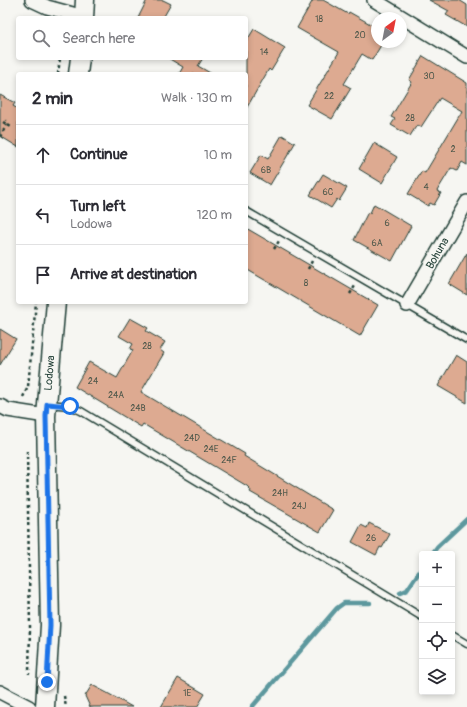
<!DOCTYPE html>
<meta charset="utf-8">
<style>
:root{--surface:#fff;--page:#f2f2f3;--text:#2b2b33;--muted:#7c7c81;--line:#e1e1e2}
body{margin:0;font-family:Pangolin,sans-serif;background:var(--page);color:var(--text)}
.controls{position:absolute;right:12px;bottom:12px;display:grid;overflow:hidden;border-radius:4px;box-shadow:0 2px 6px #0003}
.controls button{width:36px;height:36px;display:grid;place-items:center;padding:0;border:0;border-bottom:1px solid var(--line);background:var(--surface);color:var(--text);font:20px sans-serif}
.compass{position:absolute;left:371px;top:12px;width:36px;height:36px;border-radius:50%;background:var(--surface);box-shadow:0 2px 6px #0003;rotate:32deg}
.stop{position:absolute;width:12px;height:12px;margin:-9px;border:3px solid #1a73e8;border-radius:50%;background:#fff}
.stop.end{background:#1a73e8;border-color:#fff;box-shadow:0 1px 4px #0008}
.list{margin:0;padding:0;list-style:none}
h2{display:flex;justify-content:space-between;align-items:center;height:52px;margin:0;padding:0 16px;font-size:17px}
h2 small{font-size:13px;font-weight:400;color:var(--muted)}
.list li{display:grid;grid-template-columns:26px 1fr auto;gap:12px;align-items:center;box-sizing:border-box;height:60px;padding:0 16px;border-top:1px solid var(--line)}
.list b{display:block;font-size:15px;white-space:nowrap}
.list p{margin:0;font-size:13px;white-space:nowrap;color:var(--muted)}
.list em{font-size:13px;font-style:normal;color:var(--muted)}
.icon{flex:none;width:22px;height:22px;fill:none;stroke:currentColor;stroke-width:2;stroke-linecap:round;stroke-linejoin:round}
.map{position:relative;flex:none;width:467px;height:707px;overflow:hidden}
.search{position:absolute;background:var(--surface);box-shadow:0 2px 6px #0003;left:16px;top:16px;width:232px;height:44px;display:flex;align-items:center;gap:10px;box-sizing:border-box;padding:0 14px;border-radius:4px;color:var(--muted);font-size:15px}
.panel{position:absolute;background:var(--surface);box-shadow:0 2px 6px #0003;left:16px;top:72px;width:232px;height:232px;border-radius:4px}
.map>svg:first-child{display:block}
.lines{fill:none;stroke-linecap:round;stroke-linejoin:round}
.stream{stroke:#5d989e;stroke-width:4.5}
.building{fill:#ddaa91;stroke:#1f3d34}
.lane-casing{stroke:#1f3d34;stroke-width:9}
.street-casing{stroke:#1f3d34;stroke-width:16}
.secondary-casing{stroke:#1f3d34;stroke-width:21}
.path{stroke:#1f3d34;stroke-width:2.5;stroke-dasharray:3 3;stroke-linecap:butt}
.lane{stroke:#f6f6f2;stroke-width:6}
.street{stroke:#f6f6f2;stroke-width:13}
.secondary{stroke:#f6f6f2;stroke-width:18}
.route{stroke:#1a73e8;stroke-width:5}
.labels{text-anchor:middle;stroke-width:3.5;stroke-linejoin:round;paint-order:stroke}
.number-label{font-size:9px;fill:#4e584b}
.street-label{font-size:11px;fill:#1f3d34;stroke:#f6f6f2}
</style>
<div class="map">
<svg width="467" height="707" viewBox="0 0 467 707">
<rect width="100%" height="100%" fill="#f6f6f2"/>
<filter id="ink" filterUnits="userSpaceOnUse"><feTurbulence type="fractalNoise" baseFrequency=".025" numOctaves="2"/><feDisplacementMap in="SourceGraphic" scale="8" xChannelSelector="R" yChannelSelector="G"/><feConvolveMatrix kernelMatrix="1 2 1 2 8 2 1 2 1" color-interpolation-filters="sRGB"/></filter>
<g filter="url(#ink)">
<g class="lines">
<path class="stream" d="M432 554 437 547 467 519
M400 593 407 590 422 568
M252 707 337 608 344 603H370"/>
</g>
<path class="building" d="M147 0H163L171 4 163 18H138Z
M313 0H323L348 14 349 12 372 25 371 27 377 30V42H383L372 60 362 54 344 84 351 88 332 119 307 105 339 52 297 28Z
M429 0H459L467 5V27L446 15 449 11Z
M254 29 285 48 271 71 269 69 246 109V42Z
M423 56 467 83V165L462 162 457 171 451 168 437 191 441 193 434 205 430 203 428 206 408 194 422 171 425 173 462 111 440 98 421 127 417 125 410 136 391 125 395 119 391 117 412 82 409 80Z
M168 58H203L198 66 212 74H179L183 67Z
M0 95 15 103 13 106 18 109V147L0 136Z
M282 135 295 143 270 185 250 173 261 155 268 159Z
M374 143 397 157 382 183 359 169Z
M323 174 347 188 339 201 337 199 331 208 310 195Z
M374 204 411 226 392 261 354 240 368 212 370 213Z
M246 228 378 305 360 336 246 269Z
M467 253V295L449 284Z
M130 318 148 328 146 331 165 342 160 350 164 353 141 392 245 454 244 456 333 510 320 532 250 492 251 490 247 486 143 424 141 427 75 387 89 362 117 378 133 350 130 349 133 344 119 336Z
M0 329 16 339 0 365Z
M456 355 467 362V403L438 386Z
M369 523 390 534 382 548 380 547 376 555 352 542 361 525 367 528Z
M178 678 205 694 197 707H161Z
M92 685 109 694 132 707H90L85 696Z"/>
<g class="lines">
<g class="lane-casing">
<path id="lane" d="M246 211 467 340
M48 404 70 406 81 411 422 617
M452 635 467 644"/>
</g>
<g class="street-casing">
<path id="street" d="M32 0 47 7 84 17
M374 0 467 57
M407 305 467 202
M0 406 8 410 46 416
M0 692 29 707"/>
</g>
<g class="secondary-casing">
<path id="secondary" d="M84 18 85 0
M78 74 80 58
M45 707 50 625 46 416 56 302"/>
</g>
<path class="path" d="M58 74 60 58
M3 122 11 127
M0 137 7 124 6 120
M274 249 279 241
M308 269 312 261
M350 294 355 286
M23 397 28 387 36 302
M27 451 30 627 29 674
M64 696 66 707"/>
<use href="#lane" class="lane"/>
<use href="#street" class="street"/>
<use href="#secondary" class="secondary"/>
</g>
</g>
<g class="lines" filter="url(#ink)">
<path class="route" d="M47 682 50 625 46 416 47 404 70 406"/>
</g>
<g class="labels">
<g class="number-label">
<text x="319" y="22">18</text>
<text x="360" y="38">20</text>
<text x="264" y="55">14</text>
<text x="429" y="79">30</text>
<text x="329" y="99">22</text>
<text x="410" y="121">28</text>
<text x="453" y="152">2</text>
<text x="266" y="173">6B</text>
<text x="426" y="190">4</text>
<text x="328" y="195">6C</text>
<text x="387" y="226">6</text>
<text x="377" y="246">6A</text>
<text x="306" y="286">8</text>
<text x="147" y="349">28</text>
<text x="93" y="384">24</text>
<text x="116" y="398">24A</text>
<text x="138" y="411">24B</text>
<text x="192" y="441">24D</text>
<text x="211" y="452">24E</text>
<text x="229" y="463">24F</text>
<text x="280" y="496">24H</text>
<text x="299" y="509">24J</text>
<text x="371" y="541">26</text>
<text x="187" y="696">1E</text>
</g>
<g class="street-label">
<text transform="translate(437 253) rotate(-60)" y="4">Bohuna</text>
<text transform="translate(49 373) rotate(-85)" y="4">Lodowa</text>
</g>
</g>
</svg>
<div class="controls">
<button>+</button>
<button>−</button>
<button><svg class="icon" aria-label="locate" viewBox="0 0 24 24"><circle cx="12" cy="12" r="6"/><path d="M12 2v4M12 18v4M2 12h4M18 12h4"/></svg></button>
<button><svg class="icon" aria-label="layers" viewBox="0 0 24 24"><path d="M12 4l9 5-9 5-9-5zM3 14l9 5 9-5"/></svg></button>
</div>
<svg class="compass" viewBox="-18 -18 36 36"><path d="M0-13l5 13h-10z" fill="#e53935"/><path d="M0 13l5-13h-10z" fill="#7c7c81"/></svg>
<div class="stop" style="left:70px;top:406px"></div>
<div class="stop end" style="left:47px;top:682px"></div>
<div class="search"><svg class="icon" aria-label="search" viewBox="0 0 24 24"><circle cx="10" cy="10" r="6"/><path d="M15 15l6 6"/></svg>Search here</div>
<section class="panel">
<h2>2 min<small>Walk · 130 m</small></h2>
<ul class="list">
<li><svg class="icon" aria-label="ahead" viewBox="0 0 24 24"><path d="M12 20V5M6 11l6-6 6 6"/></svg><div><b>Continue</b></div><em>10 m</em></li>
<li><svg class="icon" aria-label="left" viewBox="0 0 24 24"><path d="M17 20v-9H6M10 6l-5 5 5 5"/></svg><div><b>Turn left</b><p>Lodowa</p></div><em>120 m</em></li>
<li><svg class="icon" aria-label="arrive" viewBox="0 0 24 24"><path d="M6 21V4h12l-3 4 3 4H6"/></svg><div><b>Arrive at destination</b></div></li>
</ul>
</section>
</div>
